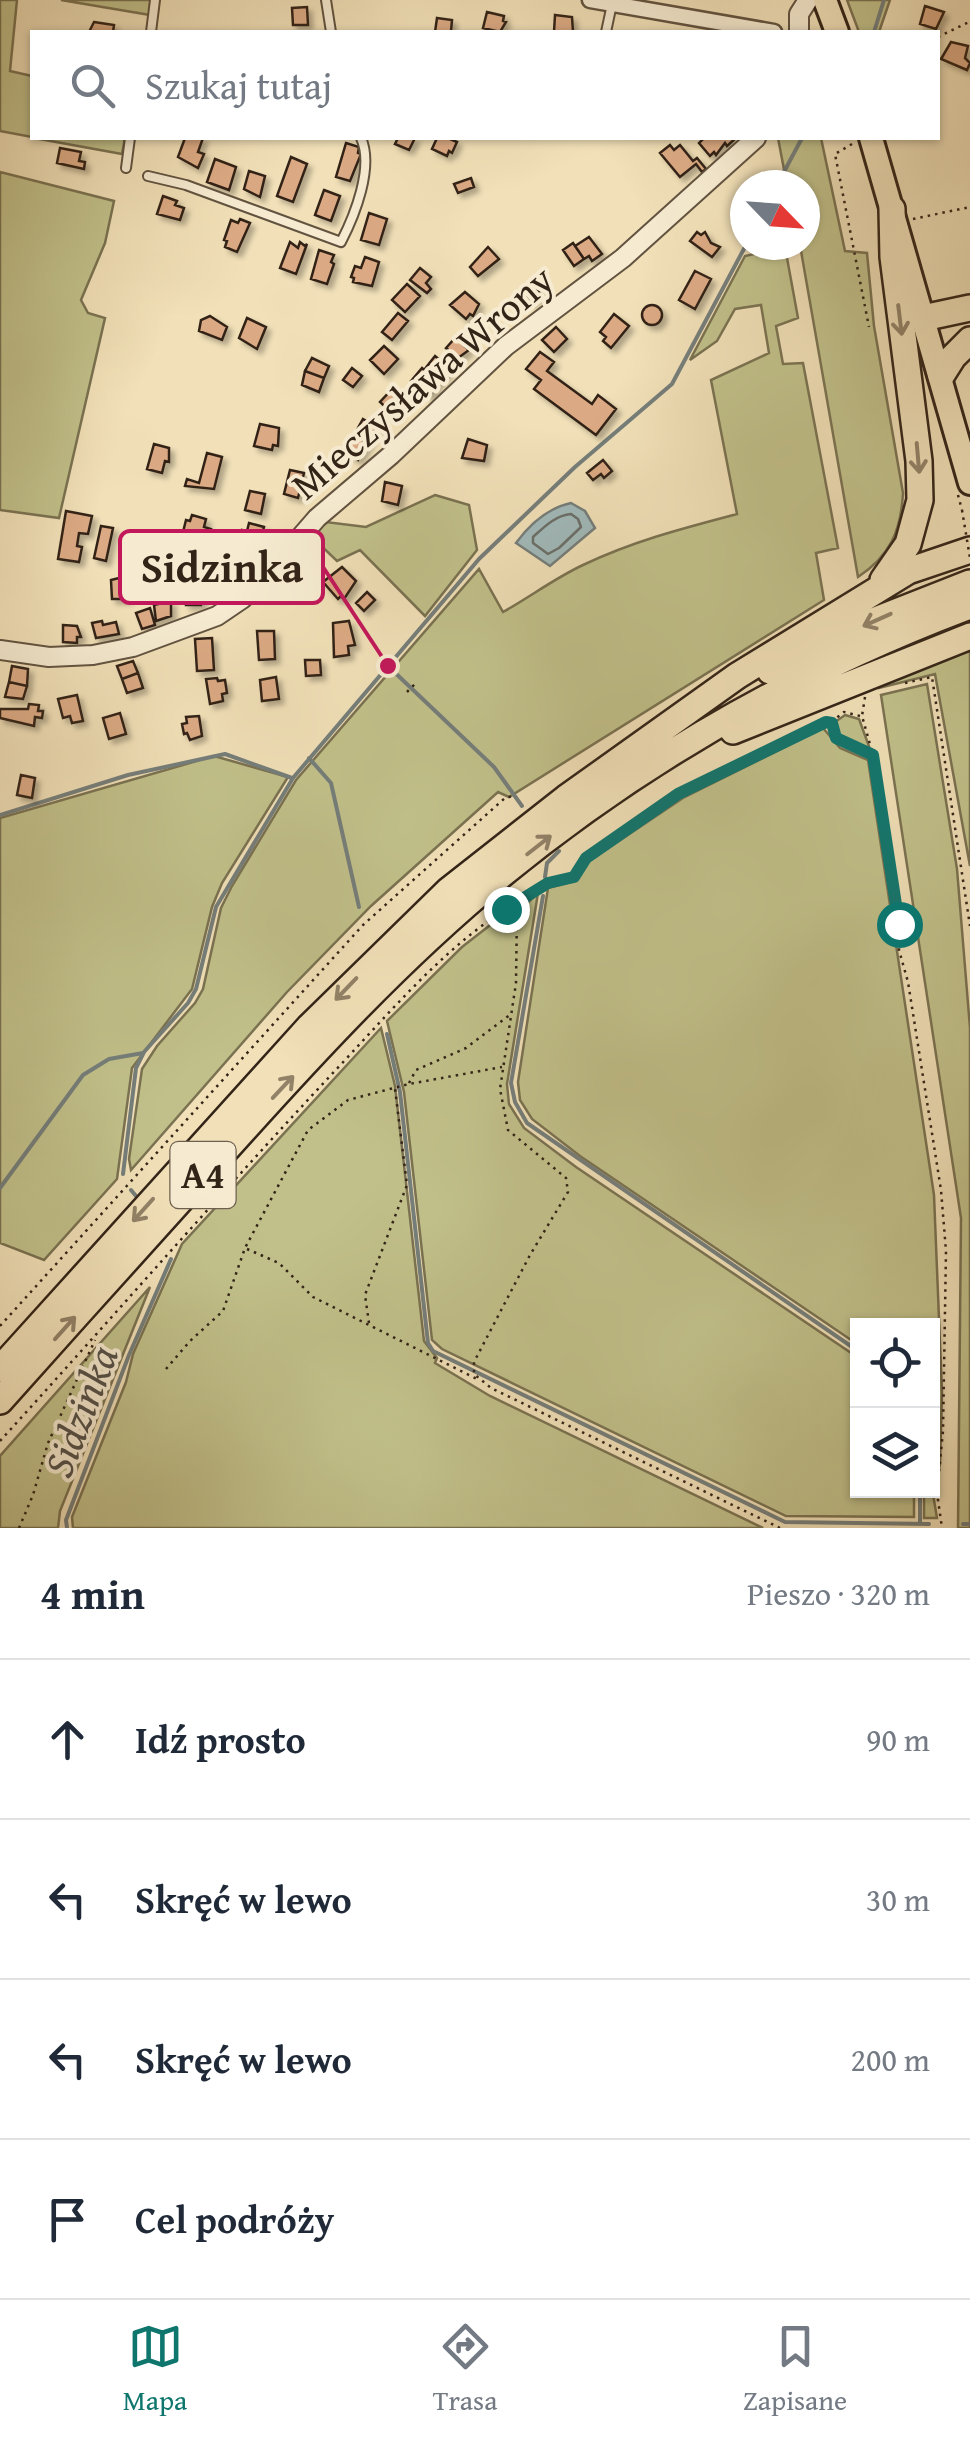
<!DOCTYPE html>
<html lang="pl">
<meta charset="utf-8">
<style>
:root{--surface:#fff;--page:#f2f2f3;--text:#1f2937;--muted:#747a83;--line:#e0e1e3;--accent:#0f766e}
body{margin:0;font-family:"Gentium Book Plus",serif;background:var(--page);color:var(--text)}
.controls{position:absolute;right:30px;bottom:30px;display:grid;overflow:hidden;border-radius:0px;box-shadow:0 2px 8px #0004}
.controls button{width:90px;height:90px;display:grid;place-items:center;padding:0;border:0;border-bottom:2px solid var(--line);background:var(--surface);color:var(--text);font:50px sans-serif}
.compass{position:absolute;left:730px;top:170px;width:90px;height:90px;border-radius:50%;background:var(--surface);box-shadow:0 2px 8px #0004;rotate:115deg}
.stop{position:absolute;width:30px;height:30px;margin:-22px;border:8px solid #0f766e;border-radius:50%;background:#fff}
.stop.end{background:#0f766e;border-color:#fff;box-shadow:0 2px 10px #0008}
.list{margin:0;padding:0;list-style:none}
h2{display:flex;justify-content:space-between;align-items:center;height:130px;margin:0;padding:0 40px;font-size:42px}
h2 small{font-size:32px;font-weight:400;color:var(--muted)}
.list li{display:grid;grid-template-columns:65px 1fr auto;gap:30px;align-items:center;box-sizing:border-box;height:160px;padding:0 40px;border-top:2px solid var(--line)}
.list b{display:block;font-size:38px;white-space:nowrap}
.list em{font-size:32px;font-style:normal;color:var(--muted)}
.icon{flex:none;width:55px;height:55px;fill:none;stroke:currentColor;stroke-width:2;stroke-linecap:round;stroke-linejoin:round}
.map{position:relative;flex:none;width:970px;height:1528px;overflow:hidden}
.search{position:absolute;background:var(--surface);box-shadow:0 2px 8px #0004;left:30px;right:30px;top:30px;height:110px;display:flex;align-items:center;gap:25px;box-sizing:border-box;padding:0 35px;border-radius:0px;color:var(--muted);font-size:38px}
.sheet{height:770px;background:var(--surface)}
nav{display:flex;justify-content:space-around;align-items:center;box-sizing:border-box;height:140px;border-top:2px solid var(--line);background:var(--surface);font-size:28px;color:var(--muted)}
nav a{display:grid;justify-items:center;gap:5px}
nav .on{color:var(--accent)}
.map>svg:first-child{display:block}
.green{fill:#c1c08a;stroke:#7a7251;stroke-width:2.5}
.water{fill:#a1babb;stroke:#757e7a;stroke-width:2.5}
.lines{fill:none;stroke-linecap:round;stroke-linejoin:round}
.shore{stroke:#6a6f6a;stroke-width:2.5}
.stream{stroke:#757e7a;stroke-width:4}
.building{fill:#dbaa84;stroke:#332418;stroke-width:2.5;filter:url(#shadow)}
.service-casing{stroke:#625340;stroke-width:12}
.minor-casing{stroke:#625340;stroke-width:19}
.tertiary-casing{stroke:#625340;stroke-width:22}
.primary-casing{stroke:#332418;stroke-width:28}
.motorway-casing{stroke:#332418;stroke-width:30}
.path{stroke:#332418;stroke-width:2.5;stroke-dasharray:2.5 5;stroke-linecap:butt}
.service{stroke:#f6ebd1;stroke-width:8}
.minor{stroke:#f6ebd1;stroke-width:14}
.tertiary{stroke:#f6ebd1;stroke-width:18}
.primary{stroke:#f1e0b8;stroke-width:22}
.motorway{stroke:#f1e0b8;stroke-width:25}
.path-bridge{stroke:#332418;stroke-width:2.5;stroke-dasharray:2.5 5;stroke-linecap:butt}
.oneway{stroke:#928268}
.route{stroke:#0f766e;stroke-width:12}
.labels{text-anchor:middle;stroke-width:8;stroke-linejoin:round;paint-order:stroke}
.shield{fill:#f6ebd1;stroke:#6e6050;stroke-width:2.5}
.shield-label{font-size:38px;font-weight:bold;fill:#332418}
.street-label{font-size:40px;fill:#332418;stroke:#f6ebd1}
.water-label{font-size:42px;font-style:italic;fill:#545149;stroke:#f6ebd1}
.leader{fill:none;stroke:#c2185b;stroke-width:4}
.callout-dot{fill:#c2185b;stroke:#f6ebd1;stroke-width:4}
.callout{fill:#f6ebd1;stroke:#c2185b;stroke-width:4}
.callout-label{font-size:42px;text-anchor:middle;font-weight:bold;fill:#332418}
</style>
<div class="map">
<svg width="970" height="1528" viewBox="0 0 970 1528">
<defs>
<filter id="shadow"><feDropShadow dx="4.5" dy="4.5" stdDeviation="2.5" flood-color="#0004"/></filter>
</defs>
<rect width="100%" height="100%" fill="#f1e0b8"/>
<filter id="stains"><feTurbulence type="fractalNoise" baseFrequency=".002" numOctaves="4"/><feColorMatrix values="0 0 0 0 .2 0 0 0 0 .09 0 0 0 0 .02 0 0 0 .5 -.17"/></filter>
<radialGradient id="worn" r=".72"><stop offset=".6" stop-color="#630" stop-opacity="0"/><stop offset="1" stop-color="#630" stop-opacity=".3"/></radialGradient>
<path class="green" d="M0 0H17L10 71 32 76V137L0 131Z
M61 0H151L150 15Z
M847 0H890L879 32H859Z
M34 138H125L122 154Z
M778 138H821L845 251 867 253 874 326 903 493C901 531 890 556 858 577L800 245H805V185H787Z
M0 172 114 201 105 243 81 300 88 313 105 318 59 518 0 510Z
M785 247 798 318 776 326 783 364 803 363 838 548 816 553 824 600 509 797 498 792 371 906 287 992 131 1170 129 1159 142 1069 157 1046 195 1003 203 989 221 908 232 886 296 780 479 569 503 612C530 597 555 578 583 565 633 541 684 528 737 514L711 380 769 353 761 305 735 309 717 341 690 360 745 256Z
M435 495 469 505 477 550 425 616 360 550 337 561 312 537 326 522 366 527Z
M970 647V866L935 674 879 688 878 682Z
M927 684 957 869 970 1028V1528H958L961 1218 881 695Z
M845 715 859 719 870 749 845 741 836 733 835 722Z
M823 728 840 748 868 760 934 1195 942 1393 940 1464 933 1494 937 1518H924V1491L932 1490V1326H858L857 1344 580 1156 532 1119 520 1100 518 1082 548 888 575 881 589 861 683 798Z
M214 756 288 777 222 883 212 907 192 989 132 1068 117 1179 44 1260 0 1243V818Z
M538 893 507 1084 509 1104 524 1128 576 1167 857 1357 858 1490 914 1491V1517L786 1516 442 1349 432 1340 404 1092 387 1021 462 947 507 912 521 909Z
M381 1028 395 1086 424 1341 437 1358 435 1363 490 1396 763 1528H73L72 1517 126 1382 133 1354 182 1244Z
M150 1287 60 1511 58 1528H0V1456Z"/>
<path class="water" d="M571 503 585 511 595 528 550 566 516 543C530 524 548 508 571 503Z"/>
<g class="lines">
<path class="shore" d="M571 514 578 519 581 527 559 548 548 554 533 543V537C544 527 556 515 571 514Z"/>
<path class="stream" d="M874 32 884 0
M777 185 802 138
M388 666 494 767 522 806
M309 758 331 783 359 907
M0 815 128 775 225 754 292 778
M545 877 547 863 559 851
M543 896 511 1083 515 1102 527 1123 858 1351
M387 1034 400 1092 428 1343 433 1351 785 1522 929 1524
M123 1174 136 1068 144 1052 188 1003 196 989 216 907 293 778 479 559 575 467 672 384 746 245
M0 1188 83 1075 109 1059 143 1053
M131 1190 136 1196
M920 1524V1490
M963 1524H970
M67 1528 66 1520 129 1355 171 1259"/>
</g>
<path class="building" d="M925 6 944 12 936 29 920 24Z
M307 7 308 25H293L292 8Z
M487 12 504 16 503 21 506 22 500 32 483 28Z
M555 15 572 17 573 32H554Z
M437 18 452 20 451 31 454 32H435Z
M94 22 114 25 113 32H89Z
M951 42 968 46 965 58 970 63 967 70 941 59Z
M185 138H203L198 152 204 154 198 168 178 157Z
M398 138H415L409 150 395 144Z
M437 138H448L457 142 452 153 449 151 447 156 432 149Z
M704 138H736L727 146 725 143 716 155 714 152 710 156 699 143Z
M346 143 359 147 358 153 361 154 350 181 336 177Z
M670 145 674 150 680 145 693 161 697 158 706 169 702 172 696 164 680 177 660 153Z
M60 148 81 152 79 161 85 162 84 169 57 163Z
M291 157 307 164 293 202 277 196Z
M215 159 236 167 229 190 207 182Z
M249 171 265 176 260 197 244 189Z
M471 178 474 187 458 193 454 184Z
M324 190 340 196 331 221 315 215Z
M163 196 177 201 175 205 184 208 180 220 157 214Z
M369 213 387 219 379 245 361 240Z
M240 219 250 223 237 252 225 247 227 241 224 240 231 220 238 223Z
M697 232 701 235 705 232 711 243 720 247 712 257 690 241Z
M589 237 602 254 592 261 589 256 584 259 575 246Z
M290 242 298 248 300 242 305 246 307 244 296 274 280 268Z
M573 243 584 259 574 266 563 250Z
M488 247 499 259 478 276 470 267Z
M319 250 334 255 331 262 334 264 327 284 311 279Z
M365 257 379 262 372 286 353 282 354 278 351 277 355 266 361 268Z
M420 268 431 277 426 283 431 289 427 293 410 280Z
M695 271 711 279 695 309 679 300Z
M530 283 540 293 531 303 521 293Z
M407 284 420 296 405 312 392 300Z
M465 292 479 304 473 316 470 314 466 319 450 305Z
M642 315a10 10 0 1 1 20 0a10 10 0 1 1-20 0Z
M398 313 408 321 392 340 382 332Z
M614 314 629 326 611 348 603 341 606 337 600 332Z
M210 316 227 327 222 340 199 331 201 320Z
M247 318 266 327 257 349 239 338Z
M556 327 567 339 554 352 542 340Z
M455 338 469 350 458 358 446 348Z
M384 346 398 359 384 374 370 360Z
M540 352 554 362 547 371 592 404 598 395 616 409 596 435 534 389 541 380 526 369Z
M435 356 450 369 439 382 424 370Z
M312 358 329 366 324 378 305 371Z
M352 368 362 376 353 387 343 380Z
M422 368 437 381 434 384 437 387 429 396 411 381Z
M305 371 324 378 319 392 302 385Z
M393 388 407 401 394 415 380 402Z
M363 419 377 427 368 443 354 435Z
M260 424 279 428 278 446 273 445 272 450 254 446Z
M354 435 368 443 358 460 344 451Z
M468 439 487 445 484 461 462 458Z
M154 444 169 448V462L165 461 162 473 147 469Z
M207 453 222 457 214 489 185 486 187 479 199 483Z
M603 460 612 471 604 478 601 474 593 480 587 473Z
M290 470 304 473 298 498 284 494Z
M385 482 402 486 398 505 382 501Z
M250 491 265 494 261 514 245 510Z
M66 511 92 516 88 534 79 533 77 546 82 547 79 562 58 559Z
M192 515 206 519 204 527 211 529 207 543 182 536 186 520 190 521Z
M249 523 264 527 255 558 248 555 242 575 231 571 236 552 240 553 245 537 241 536 242 530 247 531Z
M101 526 113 528 106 561 94 558Z
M342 567 356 581 344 599 341 596 338 599 323 582Z
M191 574H207L201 605H186V576Z
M119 578 132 580 133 592H128V599H112L111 580Z
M367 592 375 600 364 611 356 603Z
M171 601V616L156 621 154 605Z
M150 608 155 625 142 629 136 613Z
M102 621 103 625 116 622 119 634 96 638 92 623Z
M349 621 355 645 348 646 349 655 334 657 333 623Z
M63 625 77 626 81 637H77V643L63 642Z
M257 631H274L275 659 259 660Z
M212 638 214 670 197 671 195 639Z
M305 660H320L321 675 306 676Z
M133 661 138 673 122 679 117 666Z
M12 666 28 669 27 686 9 682Z
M138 673 143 688 127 693 122 679Z
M276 677 279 699 262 701 260 680Z
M217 678 218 681 225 680 227 693 222 694 223 701 210 704 206 679Z
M9 682 27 686 23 699 5 697Z
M77 695 83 721 72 723 70 716 63 718 58 699Z
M29 704 39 705 38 711H43L42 718 35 717 34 726 0 718V709H28Z
M120 713 126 734 109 739 103 718Z
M199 716 202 736 190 740 187 733 184 734 182 724 187 723 186 717Z
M21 775 35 778 32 798 17 795Z"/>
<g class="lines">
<g class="service-casing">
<path id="service" d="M326 0 331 32
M151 32 155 0
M606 32 612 4
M126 168 130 138
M148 176 186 185 341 242C355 215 374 167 361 138"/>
</g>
<g class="minor-casing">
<path id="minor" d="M590 0 774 32"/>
</g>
<g class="tertiary-casing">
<path id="tertiary" d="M799 32V14L808 0
M0 650 49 657 93 655 133 647 217 616 242 599 271 571 317 518 391 455 506 346 623 258 756 138"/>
</g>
<g class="primary-casing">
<path id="primary" d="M825 0 837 32
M871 138 970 483"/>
</g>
<g class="motorway-casing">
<path id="motorway" d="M923 318 970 308
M941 376 953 357 970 340
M883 580 908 544 920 500 919 461 893 257 892 209
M770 671 876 620 970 583
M733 731 970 636
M0 1369 309 1027 449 890 566 798 737 676 908 571 970 550
M0 1401C74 1318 148 1236 223 1153 310 1056 399 959 500 876 641 760 800 670 970 606"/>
</g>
<path class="path" d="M938 37 969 22
M852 144 835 154 869 327
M913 219 970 207
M958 495 962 510
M905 683 932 677 970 926
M407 692 417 682
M865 697 862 716 873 755 899 924V950L908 982 941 1190 946 1251 943 1431 937 1493 942 1528
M860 716 844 712 834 720C830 743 853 745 871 754
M409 1083 416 1070 466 1048 511 1014
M247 1249 279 1263 313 1297 477 1379
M369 1323 365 1295 407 1185 395 1089
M0 1326 363 925 505 798 513 796
M166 1369 190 1341 223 1311 245 1248 308 1130 348 1100 409 1084 502 1067
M0 1441C111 1319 219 1195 331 1075 387 1016 449 940 520 901
M19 1528 33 1495 48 1443 95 1340
M780 1528 491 1388 474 1374V1362L530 1255 568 1192 566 1178 508 1130 500 1089 516 983 517 910 534 890 574 877 586 858 678 795 826 722 833 723"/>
<use href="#service" class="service"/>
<use href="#minor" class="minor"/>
<use href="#tertiary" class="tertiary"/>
<use href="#primary" class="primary"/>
<use href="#motorway" class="motorway"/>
<path class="path-bridge" d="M962 510 970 558"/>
</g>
<defs><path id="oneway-shaft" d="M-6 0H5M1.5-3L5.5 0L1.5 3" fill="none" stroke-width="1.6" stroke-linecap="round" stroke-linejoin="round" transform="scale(2.5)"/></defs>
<g class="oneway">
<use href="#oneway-shaft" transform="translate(900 320) rotate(83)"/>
<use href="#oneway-shaft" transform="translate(918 458) rotate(85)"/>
<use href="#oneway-shaft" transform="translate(877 620) rotate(156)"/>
<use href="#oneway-shaft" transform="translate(539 845) rotate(-38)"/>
<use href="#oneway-shaft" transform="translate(346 989) rotate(134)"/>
<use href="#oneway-shaft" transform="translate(283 1087) rotate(-47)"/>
<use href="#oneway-shaft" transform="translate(143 1210) rotate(132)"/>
<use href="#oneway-shaft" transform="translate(65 1328) rotate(-48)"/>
</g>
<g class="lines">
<path class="route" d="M506 909 548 883 574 877 586 858 678 794 826 722 832 723 836 738 873 755 899 924"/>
</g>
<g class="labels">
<rect class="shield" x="170.5" y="1142" width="65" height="66" rx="8"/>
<g class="shield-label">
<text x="203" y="1188">A4</text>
</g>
<g class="street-label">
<text transform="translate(422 382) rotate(-41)" y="14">Mieczysława Wrony</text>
</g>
<g class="water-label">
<text transform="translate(80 1411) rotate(-69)" y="15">Sidzinka</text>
</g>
</g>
<path class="leader" d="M388 666L323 567"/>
<circle class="callout-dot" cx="388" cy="666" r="10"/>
<rect class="callout" x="120" y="531" width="203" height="72" rx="10"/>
<g class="callout-label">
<text x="222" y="582">Sidzinka</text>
</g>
<rect width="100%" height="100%" filter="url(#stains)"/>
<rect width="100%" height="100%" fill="url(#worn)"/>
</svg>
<div class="controls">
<button><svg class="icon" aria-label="locate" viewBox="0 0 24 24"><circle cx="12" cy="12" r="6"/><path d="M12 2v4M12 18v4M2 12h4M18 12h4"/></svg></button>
<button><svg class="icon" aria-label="layers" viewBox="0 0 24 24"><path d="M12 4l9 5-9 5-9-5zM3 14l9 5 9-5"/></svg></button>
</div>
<svg class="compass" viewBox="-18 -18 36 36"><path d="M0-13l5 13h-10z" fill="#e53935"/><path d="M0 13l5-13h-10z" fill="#747a83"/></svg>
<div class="stop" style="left:899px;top:924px"></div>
<div class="stop end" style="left:506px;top:909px"></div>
<div class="search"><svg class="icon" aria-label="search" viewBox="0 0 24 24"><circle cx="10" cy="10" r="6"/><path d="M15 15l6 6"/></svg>Szukaj tutaj</div>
</div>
<section class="sheet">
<h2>4 min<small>Pieszo · 320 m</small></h2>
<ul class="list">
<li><svg class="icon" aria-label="ahead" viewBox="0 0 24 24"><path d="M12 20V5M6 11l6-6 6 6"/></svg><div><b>Idź prosto</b></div><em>90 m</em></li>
<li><svg class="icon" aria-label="left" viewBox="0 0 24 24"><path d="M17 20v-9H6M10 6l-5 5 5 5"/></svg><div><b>Skręć w lewo</b></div><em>30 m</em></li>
<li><svg class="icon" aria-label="left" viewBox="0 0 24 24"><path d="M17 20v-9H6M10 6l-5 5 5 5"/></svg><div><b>Skręć w lewo</b></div><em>200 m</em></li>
<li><svg class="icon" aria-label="arrive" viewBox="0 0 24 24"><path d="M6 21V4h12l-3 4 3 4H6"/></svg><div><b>Cel podróży</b></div></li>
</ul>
</section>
<nav>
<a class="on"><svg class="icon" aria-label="map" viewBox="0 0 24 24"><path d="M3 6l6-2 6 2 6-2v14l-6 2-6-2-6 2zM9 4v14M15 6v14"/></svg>Mapa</a>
<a><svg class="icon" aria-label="directions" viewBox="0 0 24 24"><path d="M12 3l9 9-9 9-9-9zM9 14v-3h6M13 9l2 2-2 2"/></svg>Trasa</a>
<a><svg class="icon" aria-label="saved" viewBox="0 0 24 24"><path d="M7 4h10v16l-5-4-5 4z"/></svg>Zapisane</a>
</nav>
